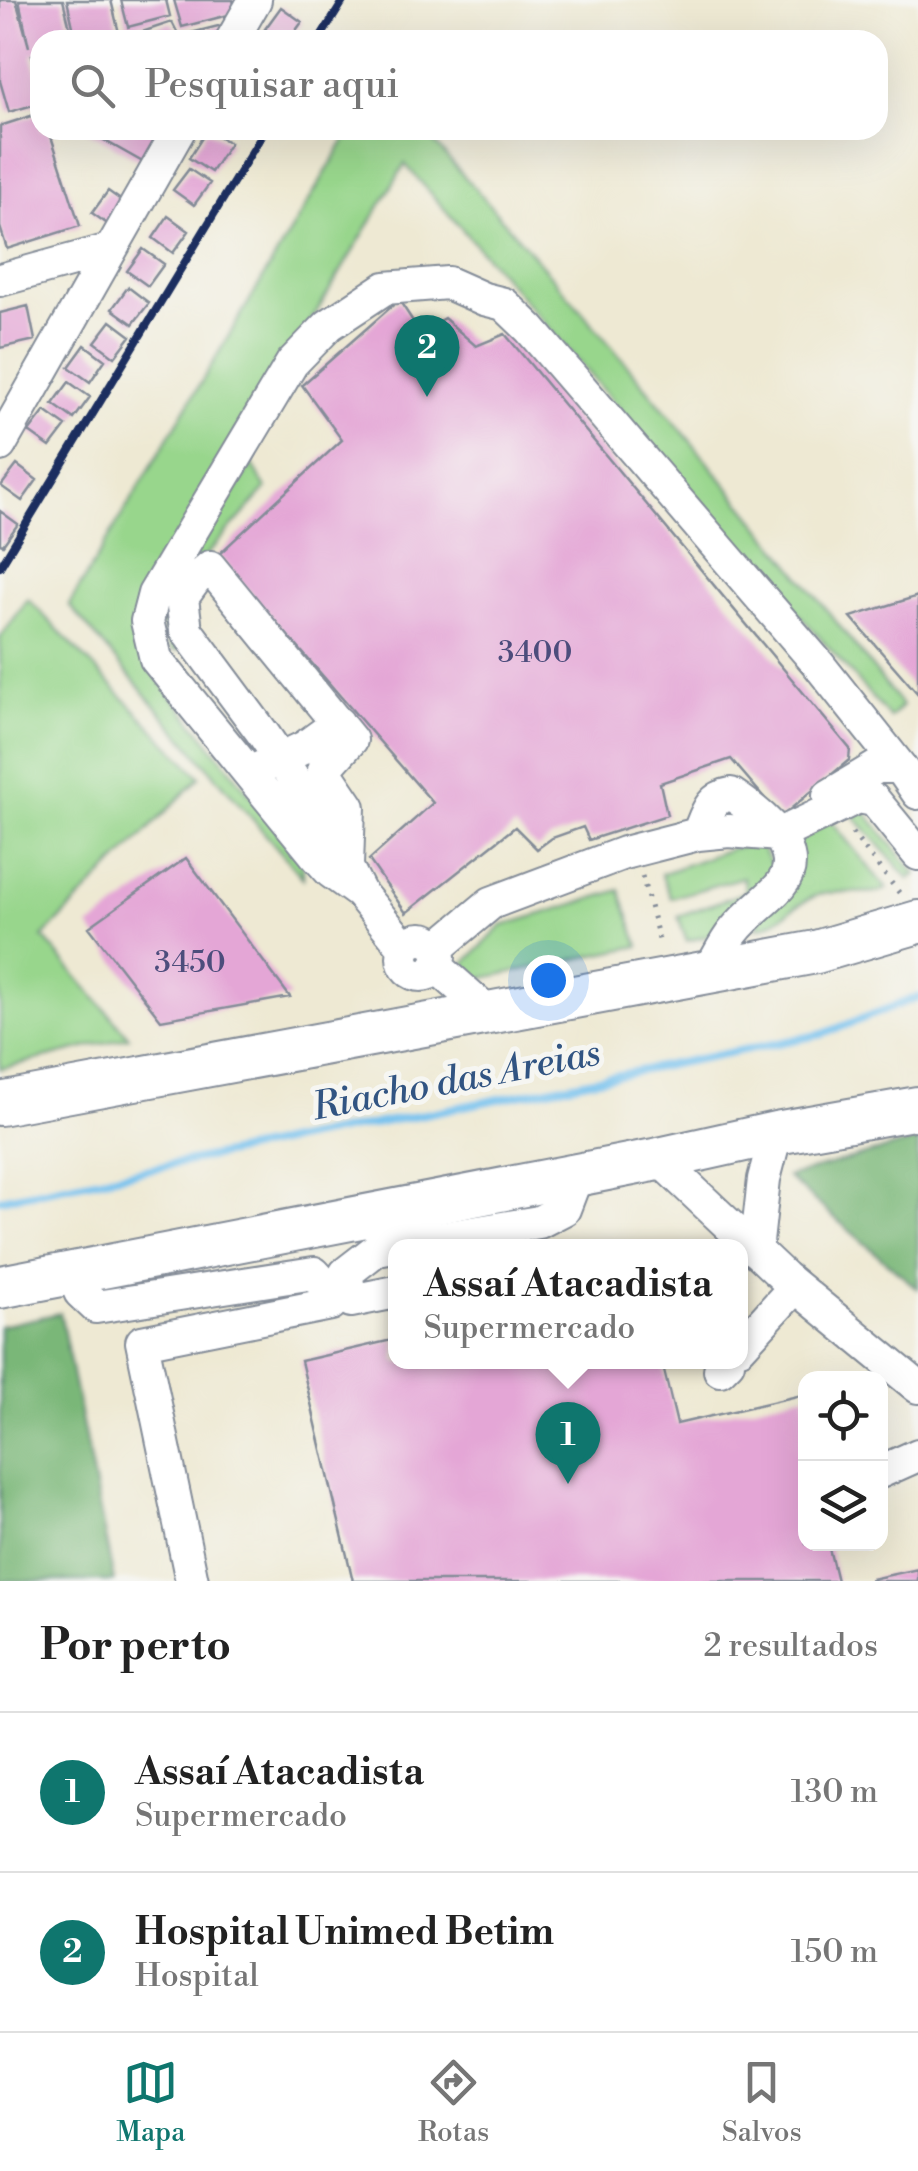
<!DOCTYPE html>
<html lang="pt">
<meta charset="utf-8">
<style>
:root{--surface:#fff;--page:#f2f2f2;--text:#222;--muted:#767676;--line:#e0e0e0;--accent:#0f766e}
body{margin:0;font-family:"Libre Bodoni",serif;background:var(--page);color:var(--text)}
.controls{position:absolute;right:30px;bottom:30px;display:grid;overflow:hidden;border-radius:20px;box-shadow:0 10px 40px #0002}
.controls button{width:90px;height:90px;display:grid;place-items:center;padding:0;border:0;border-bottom:2px solid var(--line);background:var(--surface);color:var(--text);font:50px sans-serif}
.you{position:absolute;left:548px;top:980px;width:35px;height:35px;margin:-25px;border:8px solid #fff;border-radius:50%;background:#1a73e8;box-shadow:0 0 0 15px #1a73e833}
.badge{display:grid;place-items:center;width:65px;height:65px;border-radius:50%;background:var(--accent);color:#fff;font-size:32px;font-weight:700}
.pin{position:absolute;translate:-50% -82px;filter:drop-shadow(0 2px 5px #0008)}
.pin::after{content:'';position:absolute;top:52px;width:35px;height:30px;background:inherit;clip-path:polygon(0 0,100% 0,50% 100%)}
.popup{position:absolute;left:388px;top:1239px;width:360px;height:130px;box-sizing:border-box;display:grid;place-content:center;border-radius:20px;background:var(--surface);filter:drop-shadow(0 2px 8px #0005);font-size:32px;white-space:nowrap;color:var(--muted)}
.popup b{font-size:38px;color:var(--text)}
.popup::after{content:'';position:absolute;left:50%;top:100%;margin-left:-20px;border:20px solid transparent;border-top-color:var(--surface)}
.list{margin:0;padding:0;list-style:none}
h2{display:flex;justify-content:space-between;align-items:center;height:130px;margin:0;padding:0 40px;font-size:42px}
h2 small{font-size:32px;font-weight:400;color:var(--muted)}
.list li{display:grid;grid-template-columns:65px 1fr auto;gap:30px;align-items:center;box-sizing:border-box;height:160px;padding:0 40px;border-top:2px solid var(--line)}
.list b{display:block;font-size:38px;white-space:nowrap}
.list p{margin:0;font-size:32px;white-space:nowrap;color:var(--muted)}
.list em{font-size:32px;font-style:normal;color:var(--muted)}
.icon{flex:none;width:55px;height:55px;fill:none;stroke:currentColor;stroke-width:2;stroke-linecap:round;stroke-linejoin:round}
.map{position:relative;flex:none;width:918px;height:1581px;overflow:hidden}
.search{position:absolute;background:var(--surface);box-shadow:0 10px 40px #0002;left:30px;right:30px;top:30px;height:110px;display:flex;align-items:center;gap:25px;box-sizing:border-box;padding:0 35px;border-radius:30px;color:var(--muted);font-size:38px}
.sheet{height:450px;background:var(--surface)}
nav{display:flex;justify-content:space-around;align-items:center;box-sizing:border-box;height:140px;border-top:2px solid var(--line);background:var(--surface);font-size:28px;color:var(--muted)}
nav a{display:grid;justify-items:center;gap:5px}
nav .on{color:var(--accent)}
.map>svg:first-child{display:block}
.green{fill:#98d68c;stroke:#5a8275;stroke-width:2.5}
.forest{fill:#7ab778;stroke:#4a736b;stroke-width:2.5}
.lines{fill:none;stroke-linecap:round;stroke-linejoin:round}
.stream{stroke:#74c1ee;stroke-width:8}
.building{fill:#e4a6d6}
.minor-casing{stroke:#848c98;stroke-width:36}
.major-casing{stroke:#848c98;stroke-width:46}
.path{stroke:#848c98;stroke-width:5;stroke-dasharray:2.5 8;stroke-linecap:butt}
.minor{stroke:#fff;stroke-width:32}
.major{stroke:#fff;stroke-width:42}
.rail{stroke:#1b2f5e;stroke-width:8}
.labels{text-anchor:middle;stroke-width:10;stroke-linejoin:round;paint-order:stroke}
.number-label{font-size:30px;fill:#4d4d7c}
.water-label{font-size:38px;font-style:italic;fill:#315482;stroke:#f6f6f2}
</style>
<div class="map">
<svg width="918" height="1581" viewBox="0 0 918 1581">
<rect width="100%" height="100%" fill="#f6f6f2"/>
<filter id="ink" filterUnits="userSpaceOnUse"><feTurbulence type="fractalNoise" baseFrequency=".01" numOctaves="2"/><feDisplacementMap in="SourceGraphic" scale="20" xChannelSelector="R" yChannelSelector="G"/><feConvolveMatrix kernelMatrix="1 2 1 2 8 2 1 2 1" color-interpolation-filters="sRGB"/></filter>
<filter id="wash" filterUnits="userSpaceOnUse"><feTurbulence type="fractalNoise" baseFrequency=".0048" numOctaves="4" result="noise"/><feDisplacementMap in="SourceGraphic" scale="40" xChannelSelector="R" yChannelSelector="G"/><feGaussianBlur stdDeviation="2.25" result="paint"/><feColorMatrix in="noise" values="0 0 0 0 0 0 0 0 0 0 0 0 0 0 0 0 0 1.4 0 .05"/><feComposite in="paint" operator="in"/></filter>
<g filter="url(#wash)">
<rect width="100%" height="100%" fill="#eee9d3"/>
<path class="green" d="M351 130H423C590 316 749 508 902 706L890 718 405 164 139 609 137 652 303 861V878L69 605Z
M252 463 266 489 194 569 171 633 181 650 172 651 160 618 186 567Z
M28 599 200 777 43 937 129 1037 0 1069V638Z
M863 809 916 874 909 879 854 816Z
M830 820 887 889C871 897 841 889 821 894 796 901 782 923 756 928L793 845Z
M760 845 776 872 716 934 687 941 678 916 746 892 743 877 671 898 661 874 732 848Z
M620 890 639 946 479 979 464 964 502 926Z"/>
<path class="forest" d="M918 1140V1289L787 1177Z
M60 1313 114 1581H0V1326Z"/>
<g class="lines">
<path class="stream" d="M0 1199 823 1034 918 997"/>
</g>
<g id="blocks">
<path class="building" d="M0 0H16L29 47 19 0H63L73 40H40V53L32 55 40 84V103L9 112 0 81Z
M67 0H111L119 33 76 40Z
M121 0H166L170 16 128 27Z
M174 0H233L236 13 182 27Z
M281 7 302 22 289 40H281L265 29Z
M172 22 179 36 230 23 223 40H118Z
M40 113V130H49L80 226 7 249 0 227V126Z
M86 130H155L164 134 148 165Z
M207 130 230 143 211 172 189 158Z
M189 169 210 183 194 205 173 190Z
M108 191 129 206 113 228 92 213Z
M168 216 189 231 173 253 153 238Z
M143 249 164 264 148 286 127 271Z
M128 287 149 303 133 324 112 309Z
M399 300 420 332 444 318 476 346 505 334 850 749 849 760 781 817 731 759 660 783 667 815 589 840 583 827 552 838 537 849 515 827 406 913 369 860 433 803 218 555 342 440 302 385Z
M28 306 35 340 0 348V313Z
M111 321 131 336 115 357 95 342Z
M85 345 105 360 90 382 69 367Z
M69 382 90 397 74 419 53 404Z
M45 411 66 426 50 447 29 432Z
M17 465 37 480 22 501 1 486Z
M0 511 18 524 3 545 0 544Z
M918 596V694L851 617Z
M186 858 290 997 161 1020 89 927Z
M396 1339V1362H662L677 1424 806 1394V1544H828L837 1581H353L301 1361Z
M918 1569V1581H871V1579Z"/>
</g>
</g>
<g filter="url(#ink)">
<use href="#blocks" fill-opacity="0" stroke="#848c98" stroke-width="2.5"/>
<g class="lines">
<g class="minor-casing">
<path id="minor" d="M232 40 255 0
M0 280 109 250
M0 445 179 130
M260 768 305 747 338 723
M829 796 877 767H900L918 793
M698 834C706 816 709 797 731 794 758 812 810 850 780 886 766 902 747 914 734 931 724 943 717 959 709 972
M347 866 349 807 324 770 351 740 210 567 195 580 182 598 186 630 264 735 323 821 360 893 405 948
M360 893 331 872 314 853 156 659 147 621 154 594 292 363 329 325 385 288 448 283 484 299 504 304 530 329 819 665 900 767
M403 957a18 18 0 1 1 36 0a18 18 0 1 1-36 0Z
M437 948 491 903 624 853 698 834 729 831 778 835 858 797 874 800 918 854
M436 966 489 1013
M659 1159 784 1277 918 1387
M756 1251 764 1179 776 1133
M74 1273 80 1292 96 1307 314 1273 328 1288 331 1304 142 1342 192 1581
M396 1292 351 1301 346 1273 377 1249 539 1222 564 1209 577 1175
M740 1347 795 1287
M720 1370 728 1362
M880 1472 918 1455"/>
</g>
<g class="major-casing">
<path id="major" d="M0 1104 816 952 918 922
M0 1287 659 1159 776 1133 918 1108"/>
</g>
<path class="path" d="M852 833 901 895
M642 876 661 947"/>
<use href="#minor" class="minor"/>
<use href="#major" class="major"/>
<path class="rail" d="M319 40 344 0
M0 567 265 130"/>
</g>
</g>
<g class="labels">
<g class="number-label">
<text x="535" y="662">3400</text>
<text x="190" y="972">3450</text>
</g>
<g class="water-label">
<text transform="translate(456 1079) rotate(-11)" y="13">Riacho das Areias</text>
</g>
</g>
</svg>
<div class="controls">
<button><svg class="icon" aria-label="locate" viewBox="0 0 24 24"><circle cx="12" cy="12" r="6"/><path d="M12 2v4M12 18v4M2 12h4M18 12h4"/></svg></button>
<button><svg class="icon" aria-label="layers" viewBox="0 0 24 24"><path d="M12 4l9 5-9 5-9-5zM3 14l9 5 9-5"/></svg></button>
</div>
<div class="you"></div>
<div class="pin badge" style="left:568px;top:1484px">1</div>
<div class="popup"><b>Assaí Atacadista</b>Supermercado</div>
<div class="pin badge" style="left:427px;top:397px">2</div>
<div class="search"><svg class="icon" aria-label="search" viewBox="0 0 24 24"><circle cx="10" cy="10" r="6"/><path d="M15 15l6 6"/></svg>Pesquisar aqui</div>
</div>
<section class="sheet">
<h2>Por perto<small>2 resultados</small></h2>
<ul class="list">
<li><span class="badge">1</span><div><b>Assaí Atacadista</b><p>Supermercado</p></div><em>130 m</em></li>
<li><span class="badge">2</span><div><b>Hospital Unimed Betim</b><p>Hospital</p></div><em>150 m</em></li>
</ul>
</section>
<nav>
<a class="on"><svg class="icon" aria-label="map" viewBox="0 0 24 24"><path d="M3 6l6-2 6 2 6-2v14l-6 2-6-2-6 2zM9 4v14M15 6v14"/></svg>Mapa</a>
<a><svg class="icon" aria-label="directions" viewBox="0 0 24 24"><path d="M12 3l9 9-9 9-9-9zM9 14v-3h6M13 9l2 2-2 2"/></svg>Rotas</a>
<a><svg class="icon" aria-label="saved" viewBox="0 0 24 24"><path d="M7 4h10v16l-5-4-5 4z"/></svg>Salvos</a>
</nav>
